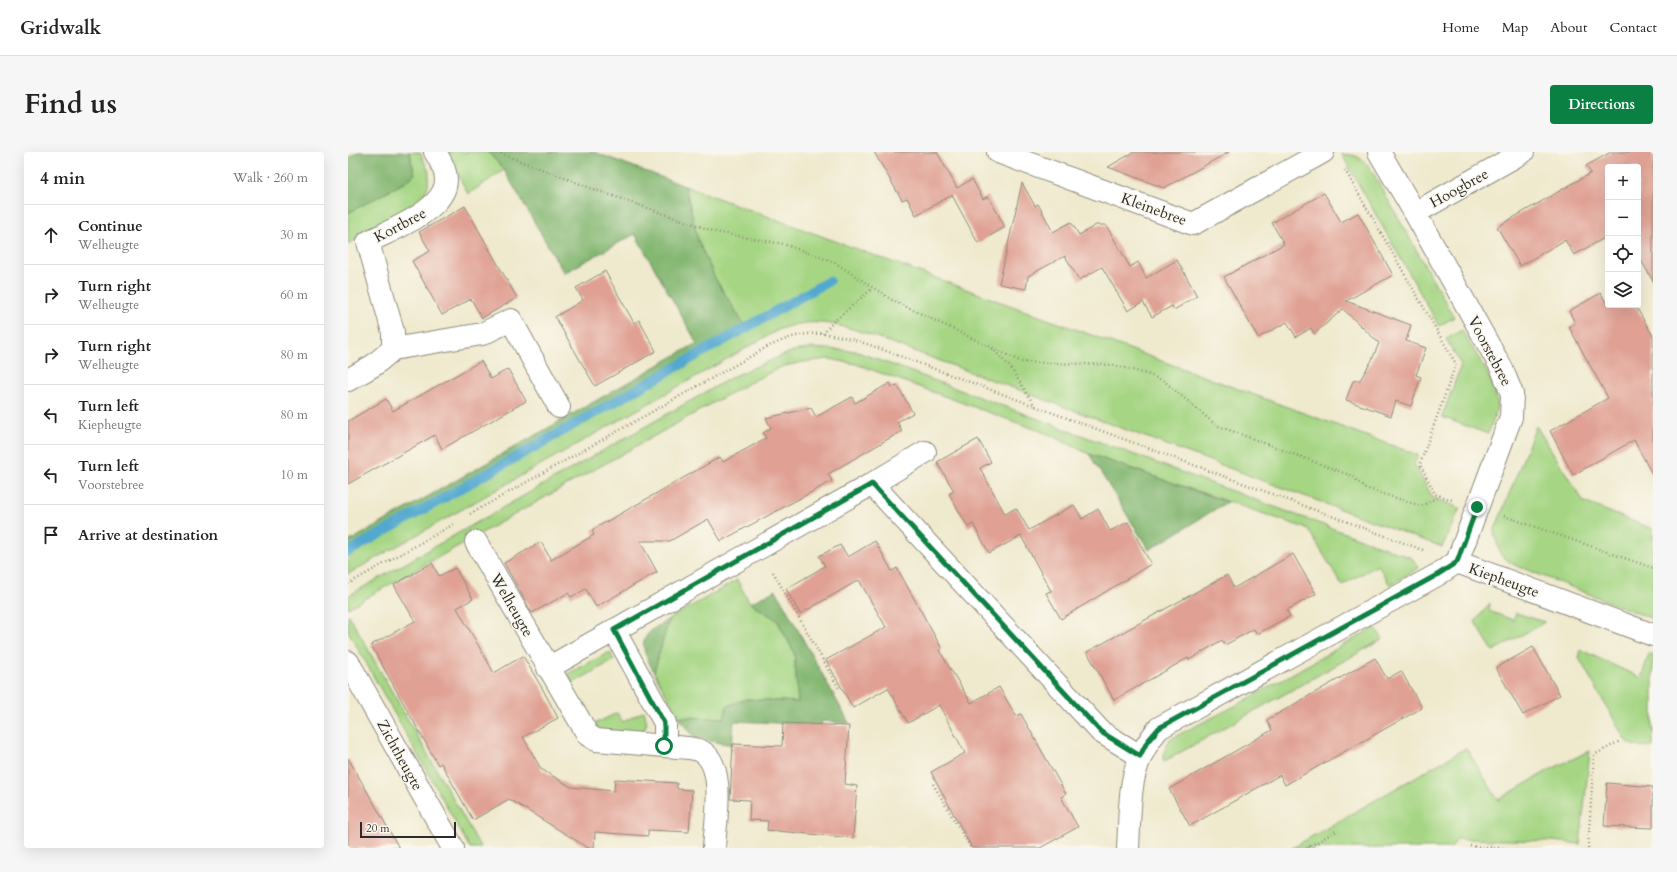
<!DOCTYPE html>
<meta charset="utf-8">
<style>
:root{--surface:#fff;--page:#f6f6f6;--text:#222;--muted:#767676;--line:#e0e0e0;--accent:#0b8043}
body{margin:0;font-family:Cardo,serif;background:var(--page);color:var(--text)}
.controls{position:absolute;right:12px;top:12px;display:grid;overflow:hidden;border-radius:4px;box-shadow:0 4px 16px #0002}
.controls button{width:36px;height:36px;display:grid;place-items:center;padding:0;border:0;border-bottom:1px solid var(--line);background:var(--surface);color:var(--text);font:20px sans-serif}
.scale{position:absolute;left:12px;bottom:10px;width:96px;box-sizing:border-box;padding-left:4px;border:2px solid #2b2b2b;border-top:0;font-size:11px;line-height:14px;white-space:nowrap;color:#2b2b2b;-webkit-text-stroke:3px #fbf7ec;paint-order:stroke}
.stop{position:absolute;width:12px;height:12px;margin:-9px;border:3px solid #0b8043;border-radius:50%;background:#fff}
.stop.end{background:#0b8043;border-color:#fff;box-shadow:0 1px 4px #0008}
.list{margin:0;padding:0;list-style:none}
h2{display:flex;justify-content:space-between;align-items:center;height:52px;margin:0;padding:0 16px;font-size:17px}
h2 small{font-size:13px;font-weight:400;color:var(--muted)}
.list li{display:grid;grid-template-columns:26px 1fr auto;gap:12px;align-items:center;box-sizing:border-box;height:60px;padding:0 16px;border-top:1px solid var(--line)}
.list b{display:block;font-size:15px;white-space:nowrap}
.list p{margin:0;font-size:13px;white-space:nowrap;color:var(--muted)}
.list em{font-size:13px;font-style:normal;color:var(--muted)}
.icon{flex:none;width:22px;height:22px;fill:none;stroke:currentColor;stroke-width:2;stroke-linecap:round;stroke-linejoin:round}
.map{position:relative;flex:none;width:1305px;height:696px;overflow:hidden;border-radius:4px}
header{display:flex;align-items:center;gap:24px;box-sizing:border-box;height:56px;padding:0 20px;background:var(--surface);border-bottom:1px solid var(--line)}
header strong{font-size:19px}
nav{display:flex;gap:22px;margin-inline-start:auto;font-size:14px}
.intro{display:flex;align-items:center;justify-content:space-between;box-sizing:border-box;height:96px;padding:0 24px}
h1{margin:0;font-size:28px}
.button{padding:10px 18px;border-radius:4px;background:var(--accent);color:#fff;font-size:14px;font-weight:700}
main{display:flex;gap:24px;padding:0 24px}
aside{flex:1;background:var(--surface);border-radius:4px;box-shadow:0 4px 16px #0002}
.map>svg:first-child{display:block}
.green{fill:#a6d684;stroke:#688058}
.forest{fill:#84b772;stroke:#58714e}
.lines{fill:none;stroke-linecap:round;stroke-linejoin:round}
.stream{stroke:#52a8cf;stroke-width:10}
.building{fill:#e0a194}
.minor-casing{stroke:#8d8a7c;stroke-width:24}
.path{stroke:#8d8a7c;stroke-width:2.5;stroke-dasharray:1 3;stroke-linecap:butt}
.minor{stroke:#fff;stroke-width:22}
.route{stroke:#0b8043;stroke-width:5}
.labels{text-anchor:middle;stroke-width:3;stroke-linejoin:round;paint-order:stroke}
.street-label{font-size:15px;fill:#2b2b2b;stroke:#fbf7ec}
</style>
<header>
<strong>Gridwalk</strong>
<nav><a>Home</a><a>Map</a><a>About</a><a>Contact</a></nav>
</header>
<div class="intro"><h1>Find us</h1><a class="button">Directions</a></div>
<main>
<aside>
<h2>4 min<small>Walk · 260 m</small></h2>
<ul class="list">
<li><svg class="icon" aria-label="ahead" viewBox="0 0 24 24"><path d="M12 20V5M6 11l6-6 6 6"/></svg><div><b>Continue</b><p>Welheugte</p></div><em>30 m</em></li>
<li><svg class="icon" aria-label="right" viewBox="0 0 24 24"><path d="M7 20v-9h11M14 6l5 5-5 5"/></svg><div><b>Turn right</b><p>Welheugte</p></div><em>60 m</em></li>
<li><svg class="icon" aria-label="right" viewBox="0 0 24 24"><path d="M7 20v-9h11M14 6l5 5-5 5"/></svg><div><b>Turn right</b><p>Welheugte</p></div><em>80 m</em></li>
<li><svg class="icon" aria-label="left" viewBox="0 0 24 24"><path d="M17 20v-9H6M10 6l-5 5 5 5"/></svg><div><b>Turn left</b><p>Kiepheugte</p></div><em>80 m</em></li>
<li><svg class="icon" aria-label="left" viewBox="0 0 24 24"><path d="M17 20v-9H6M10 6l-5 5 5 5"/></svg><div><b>Turn left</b><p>Voorstebree</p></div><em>10 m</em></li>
<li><svg class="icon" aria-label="arrive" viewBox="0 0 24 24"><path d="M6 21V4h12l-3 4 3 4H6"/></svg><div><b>Arrive at destination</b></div></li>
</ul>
</aside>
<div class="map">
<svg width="1305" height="696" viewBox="0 0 1305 696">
<rect width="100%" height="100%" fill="#fbf7ec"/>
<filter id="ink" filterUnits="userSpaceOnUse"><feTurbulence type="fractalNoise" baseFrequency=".025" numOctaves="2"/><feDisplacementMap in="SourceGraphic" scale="8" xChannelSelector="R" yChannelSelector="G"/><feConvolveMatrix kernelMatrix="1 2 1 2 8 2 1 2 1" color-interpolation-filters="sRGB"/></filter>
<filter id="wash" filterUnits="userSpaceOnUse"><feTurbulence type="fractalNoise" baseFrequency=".012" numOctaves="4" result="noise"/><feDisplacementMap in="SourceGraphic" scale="16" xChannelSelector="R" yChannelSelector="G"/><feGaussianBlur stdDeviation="0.9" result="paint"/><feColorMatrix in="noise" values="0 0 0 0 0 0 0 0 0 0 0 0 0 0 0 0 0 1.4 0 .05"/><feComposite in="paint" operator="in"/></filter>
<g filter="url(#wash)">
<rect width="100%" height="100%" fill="#efe9cd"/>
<path class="green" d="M61 0H72L81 20 80 34 75 45 67 55 0 92V61L59 29 64 6Z
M98 0H140L156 18 120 42Z
M994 3C1005 1 1014 6 1021 14L1106 165 1091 174Z
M337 34 1070 303 1066 312 1085 346 1112 356 1094 395 517 181C485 171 462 165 430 178L0 422V400L398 176 367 126 350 88Z
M1114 178C1124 197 1150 231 1149 253 1148 263 1143 273 1140 282L1094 265 1113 213 1098 187Z
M464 196 507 199 1064 406 1071 416 1042 433 1030 413 994 433 960 377 741 302 700 282 508 212 481 207 455 210 433 215 397 233 0 456V444L386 224 445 199Z
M1188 274 1236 350 1305 377V467L1164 412 1152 402 1146 380Z
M389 428 402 451 429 468 446 500 450 550 398 547 376 566 330 565 306 520 321 467Z
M1142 451 1141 459 1165 468 1168 461 1197 470 1145 499 1127 470Z
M0 462 133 696H122L0 479Z
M1027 475 1035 487 815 610 817 597 822 587 889 553Z
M1233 498 1293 526 1301 502 1305 503V595L1286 594 1278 589 1231 506Z
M262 500 266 508 225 531 219 522Z
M296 559 299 571 296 578 283 581 253 578 246 572 269 561 275 570Z
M1118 596 1150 648 1201 618 1242 599 1232 692 1205 689 1109 687 1103 696H944Z"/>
<path class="forest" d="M10 0H61L67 22 59 29 0 61V6Z
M140 0H246L337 34 350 88 367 126 398 176 0 400V390L349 191 287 82 216 121 156 18Z
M741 302 879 350 801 398Z
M428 438 501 571 474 569 473 573 386 569 384 593 347 586 330 565 376 566 379 554 398 547 450 550 446 500 429 468 402 451Z
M321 467 306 520C289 489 292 484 321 467Z"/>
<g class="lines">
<path class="stream" d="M0 400 481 129"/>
</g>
<g id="blocks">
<path class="building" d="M526 0H589L609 36 624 27 635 47 640 44 657 75 630 91 604 43 568 63 559 46 554 48Z
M786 0H881L816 36 760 15Z
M1263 0H1305V129L1290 103V15H1260V84L1226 103 1217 88 1172 114 1149 75 1243 21 1238 14Z
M674 31 687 54 690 52 705 80 723 70 731 83 748 73H758L782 115 790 110 798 126 829 108 849 144 826 158 824 154 804 165 795 150 780 159 754 115 731 128 717 104 680 124 678 137 651 132Z
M976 41 993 70 1010 61 1045 123 998 149 1063 173 1058 189 1078 196 1068 223 1073 225 1063 254 1048 249 1043 264 998 248 1005 229 1012 228 1024 208 1031 191 995 157 966 182 963 176 948 185 939 170 910 186 876 125 936 92 924 71Z
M117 54 169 146 134 166 123 147 94 163 64 109 82 99 71 80Z
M257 119 286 171 291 168 308 199 247 234 207 165 235 148 228 136Z
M1253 141 1259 153H1287L1305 184V324L1286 288 1225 323 1202 279 1260 246 1221 175 1227 171 1221 159Z
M133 209 143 227 160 217 178 249 94 297 87 283 0 332V269L38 247 45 259Z
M542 231 544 235 549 233 565 261 549 270 554 279 480 322 484 329 373 389 360 367 322 389H292L309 420 248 455 238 437 223 445 220 441 184 461 156 411 193 390 203 408 246 383 244 378 372 305 375 310 418 286 415 281 423 276 418 266 463 256 468 265 504 245 507 251Z
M630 287 643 310 632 316 657 362 668 356 681 378 726 353 734 367 750 357 762 379 780 370 803 412 713 467 698 441 703 439 673 384 641 401 625 372 620 375 601 342 606 339 589 310Z
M527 389 544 419 549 416 594 497 591 498 623 551 651 535 668 564 673 562 718 642 713 645 730 675 692 696H624L583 620 617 601 591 553 560 571 540 536 505 556 478 508 538 475 524 451 511 428 452 462 438 437 477 414 471 404 492 393 500 405Z
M945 402 968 442 939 458 942 464 909 482 906 477 877 493 874 488 841 508 840 506 766 548 739 500 879 423 886 436Z
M84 411 91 424 107 416 125 447 109 456 146 521 175 504 194 536 210 566 175 585 193 617 223 635 266 639 267 627 329 631V637L344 638 341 680 300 678V684L247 680 246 696H240L161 647 125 668 93 611 90 613 23 493 67 469 46 433Z
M1185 495 1212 543 1175 563 1148 516Z
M1027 506 1039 527 1053 519 1074 556 937 633 932 623 842 674 821 637 924 578 919 568Z
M435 571 501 574 497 632 509 634 505 686 419 678 420 669 401 668 402 648 382 647 385 592 434 594Z
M0 606 32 662 51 696H0Z
M1259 631 1305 635V676L1256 674Z"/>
</g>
</g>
<g filter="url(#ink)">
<use href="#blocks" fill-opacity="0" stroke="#8d8a7c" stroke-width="1"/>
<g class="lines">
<g class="minor-casing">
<path id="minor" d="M650 0 845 72 975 0
M1031 0 1067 61 1154 217 1164 242 1163 265 1109 410
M1067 61 1175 0
M45 197V180L20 90C43 78 98 58 98 28 98 18 92 8 87 0
M0 228 26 213 45 197 134 182 163 168 211 255
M524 332 577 300
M128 390 240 583 248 588 317 594V571L266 478
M1109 410 1305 483
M0 510 105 696
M200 516 524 332 753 580 792 604
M317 594C326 595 346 595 353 599 379 613 367 672 366 696
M780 696C783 648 778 615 811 576L1089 423 1109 410"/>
</g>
<path class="path" d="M149 0 248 38 368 80 435 92 486 110 544 148 674 210 766 213 799 222 816 229 868 273 1004 324 1017 336 1073 354 1092 344
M997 18 1108 212 1072 312 1087 342 1104 348
M475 182 486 169 525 136
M644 196 662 215 687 254
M122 362 421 194C429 191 439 186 448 184 473 178 498 185 522 193L1075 398
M1156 364 1305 416
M425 420 492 538
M0 432 106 372
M585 632 623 696
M1122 694 1155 696
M961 695 979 696
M959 696 990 678
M1240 696 1246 603 1272 589"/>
<use href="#minor" class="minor"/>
</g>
</g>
<g class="lines" filter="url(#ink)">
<path class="route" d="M316 594V571L266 478 524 332 753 580 792 604 799 590 811 576 1089 423 1109 410 1129 355"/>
</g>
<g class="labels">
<g class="street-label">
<text transform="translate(1111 36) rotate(-29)" y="5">Hoogbree</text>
<text transform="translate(806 57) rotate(20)" y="5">Kleinebree</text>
<text transform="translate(52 73) rotate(-28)" y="5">Kortbree</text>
<text transform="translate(1142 199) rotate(62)" y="5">Voorstebree</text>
<text transform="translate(1156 428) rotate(20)" y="5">Kiepheugte</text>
<text transform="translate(164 453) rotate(60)" y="5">Welheugte</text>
<text transform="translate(52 603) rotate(61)" y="5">Zichtheugte</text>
</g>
</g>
</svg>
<div class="controls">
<button>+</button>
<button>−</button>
<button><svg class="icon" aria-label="locate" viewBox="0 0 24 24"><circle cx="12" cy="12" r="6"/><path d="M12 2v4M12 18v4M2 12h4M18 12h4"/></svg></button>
<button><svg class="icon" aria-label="layers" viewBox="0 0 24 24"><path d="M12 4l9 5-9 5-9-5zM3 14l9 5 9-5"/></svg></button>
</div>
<div class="scale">20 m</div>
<div class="stop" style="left:316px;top:594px"></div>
<div class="stop end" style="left:1129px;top:355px"></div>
</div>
</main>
